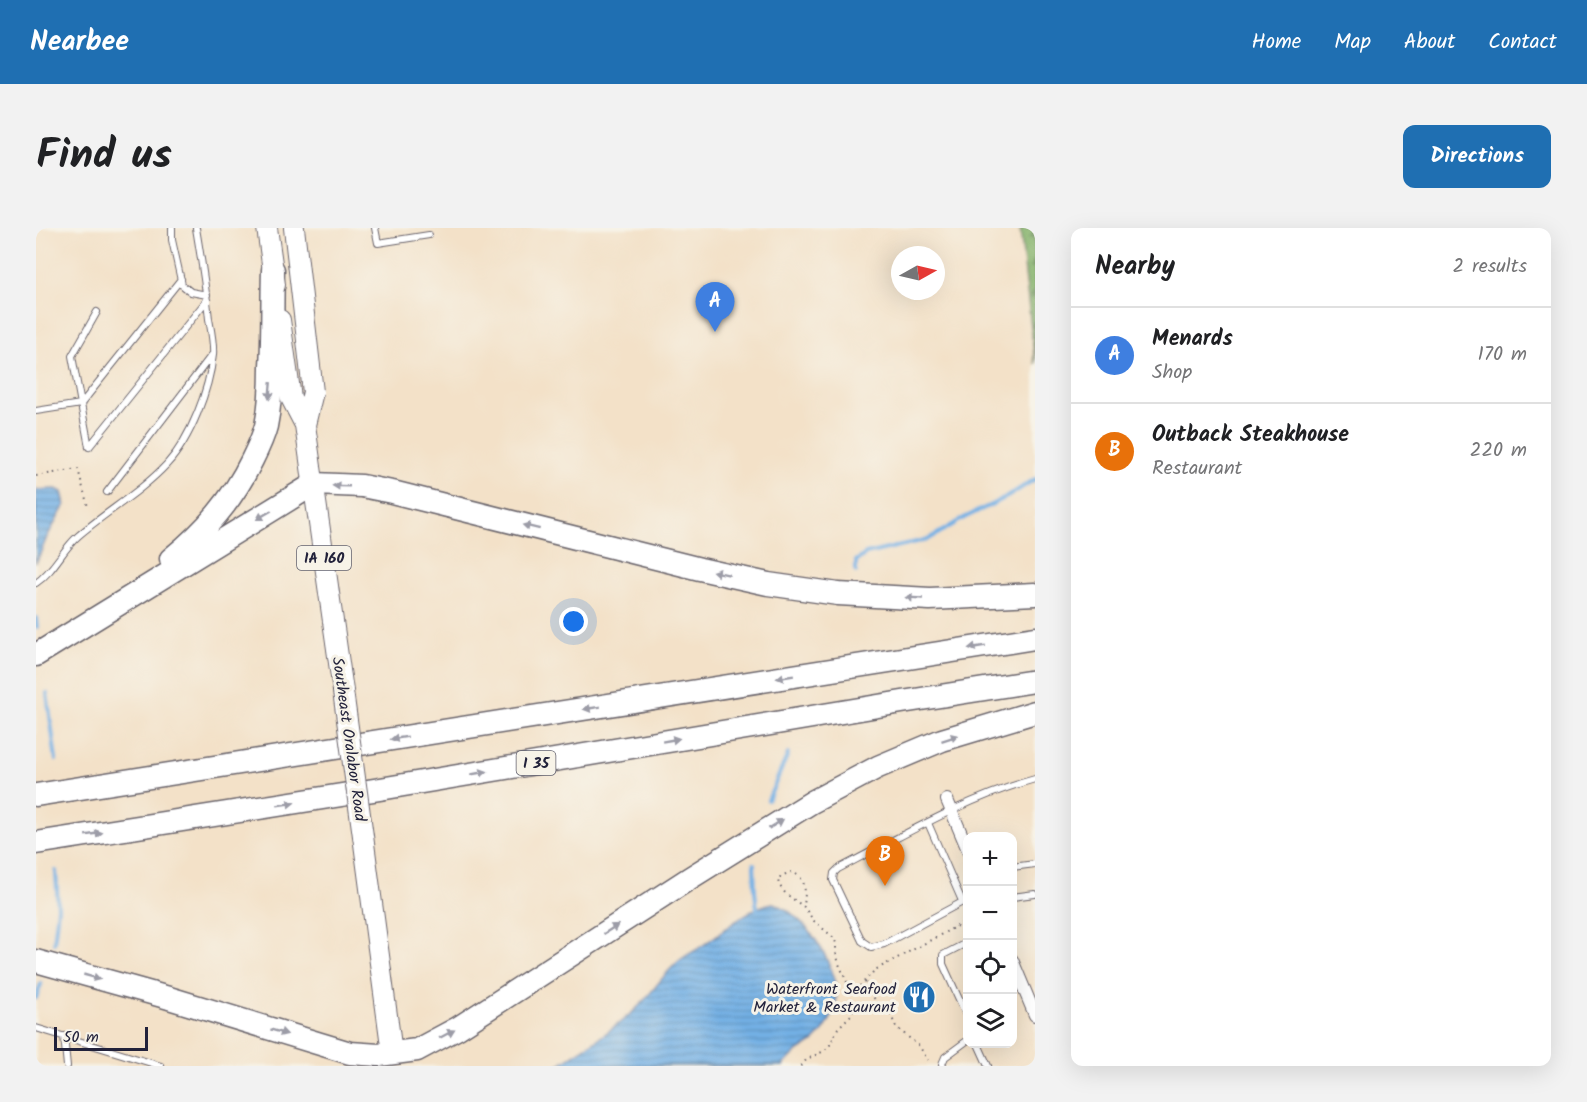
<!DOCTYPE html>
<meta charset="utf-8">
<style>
:root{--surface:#fff;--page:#f2f2f2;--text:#202124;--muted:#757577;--line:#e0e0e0;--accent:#1f6fb2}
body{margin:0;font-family:Kalam,sans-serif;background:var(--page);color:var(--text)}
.controls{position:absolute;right:18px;bottom:18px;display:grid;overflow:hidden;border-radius:12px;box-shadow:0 6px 24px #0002}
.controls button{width:54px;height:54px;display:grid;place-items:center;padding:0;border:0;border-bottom:2px solid var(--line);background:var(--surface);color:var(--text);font:30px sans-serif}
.compass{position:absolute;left:855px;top:18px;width:54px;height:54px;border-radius:50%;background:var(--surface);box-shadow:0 6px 24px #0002;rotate:82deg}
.scale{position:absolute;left:18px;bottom:15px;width:94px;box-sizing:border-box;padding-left:6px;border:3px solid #22223b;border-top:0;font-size:16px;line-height:21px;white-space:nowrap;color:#22223b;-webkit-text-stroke:4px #f7f3e8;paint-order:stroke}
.you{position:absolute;left:538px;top:394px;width:21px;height:21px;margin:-15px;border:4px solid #fff;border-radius:50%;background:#1a73e8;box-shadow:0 0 0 9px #1a73e833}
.badge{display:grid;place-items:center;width:39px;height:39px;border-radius:50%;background:var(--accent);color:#fff;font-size:20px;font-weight:700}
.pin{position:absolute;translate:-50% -50px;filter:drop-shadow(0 2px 3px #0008)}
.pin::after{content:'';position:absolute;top:32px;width:21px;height:18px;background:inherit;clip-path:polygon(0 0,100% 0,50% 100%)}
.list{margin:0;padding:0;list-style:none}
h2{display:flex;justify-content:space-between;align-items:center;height:78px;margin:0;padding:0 24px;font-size:26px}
h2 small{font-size:20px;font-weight:400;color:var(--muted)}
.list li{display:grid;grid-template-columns:39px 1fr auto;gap:18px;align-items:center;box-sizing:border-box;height:96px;padding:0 24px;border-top:2px solid var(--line)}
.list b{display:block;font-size:22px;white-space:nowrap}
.list p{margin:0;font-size:20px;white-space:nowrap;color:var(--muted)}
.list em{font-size:20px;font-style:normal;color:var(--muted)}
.icon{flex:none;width:33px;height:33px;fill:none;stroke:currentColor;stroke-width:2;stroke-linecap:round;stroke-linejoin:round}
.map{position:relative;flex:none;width:999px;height:838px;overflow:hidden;border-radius:12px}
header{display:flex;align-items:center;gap:36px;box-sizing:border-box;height:84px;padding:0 30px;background:var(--accent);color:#fff}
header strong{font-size:28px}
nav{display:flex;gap:33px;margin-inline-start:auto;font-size:21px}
.intro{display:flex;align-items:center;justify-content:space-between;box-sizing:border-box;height:144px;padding:0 36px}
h1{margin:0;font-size:42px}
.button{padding:15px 27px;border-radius:12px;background:var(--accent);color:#fff;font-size:21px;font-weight:700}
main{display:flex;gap:36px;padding:0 36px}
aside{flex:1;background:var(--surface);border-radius:12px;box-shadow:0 6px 24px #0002}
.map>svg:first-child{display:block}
.forest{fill:url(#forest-firs);stroke:#546a54;stroke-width:1.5}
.water{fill:url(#water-rules);stroke:#4a6990;stroke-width:1.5}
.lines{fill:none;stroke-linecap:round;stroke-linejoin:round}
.stream{stroke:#73b0e5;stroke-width:4}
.service-casing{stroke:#6b656c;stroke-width:8}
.minor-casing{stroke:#6b656c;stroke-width:14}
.primary-casing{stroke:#6b656c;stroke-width:22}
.motorway-casing{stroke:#6b656c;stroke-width:25}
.path{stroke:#6b656c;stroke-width:2;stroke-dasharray:1.5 4.5;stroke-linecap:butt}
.service{stroke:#fff;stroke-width:6}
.minor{stroke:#fff;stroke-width:12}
.primary{stroke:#fff;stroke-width:20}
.motorway{stroke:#fff;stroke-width:22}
.primary-bridge-casing{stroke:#6b656c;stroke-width:22;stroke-linecap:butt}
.primary-bridge{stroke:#fff;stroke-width:20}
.oneway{fill:#9c9ca7}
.labels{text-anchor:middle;stroke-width:6;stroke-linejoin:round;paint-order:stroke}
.shield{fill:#f7f3e8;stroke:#62616f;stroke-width:1.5}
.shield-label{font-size:15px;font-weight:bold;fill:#22223b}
.street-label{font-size:16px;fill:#22223b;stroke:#f7f3e8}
.poi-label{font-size:16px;fill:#22223b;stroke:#f7f3e8;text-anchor:end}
</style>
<header>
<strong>Nearbee</strong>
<nav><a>Home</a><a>Map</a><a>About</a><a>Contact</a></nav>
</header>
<div class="intro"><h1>Find us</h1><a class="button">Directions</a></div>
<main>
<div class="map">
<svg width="999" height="838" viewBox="0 0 999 838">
<defs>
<pattern id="forest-firs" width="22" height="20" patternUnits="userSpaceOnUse" patternTransform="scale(1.5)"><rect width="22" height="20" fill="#85b36c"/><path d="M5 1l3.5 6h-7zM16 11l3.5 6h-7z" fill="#6c915a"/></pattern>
<pattern id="water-rules" width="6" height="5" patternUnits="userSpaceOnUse" patternTransform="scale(1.5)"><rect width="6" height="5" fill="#73b0e5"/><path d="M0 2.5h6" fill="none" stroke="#5e8fbb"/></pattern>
</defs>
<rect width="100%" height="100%" fill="#f7f3e8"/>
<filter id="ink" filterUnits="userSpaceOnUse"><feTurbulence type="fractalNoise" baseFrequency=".0167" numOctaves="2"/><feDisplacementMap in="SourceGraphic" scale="12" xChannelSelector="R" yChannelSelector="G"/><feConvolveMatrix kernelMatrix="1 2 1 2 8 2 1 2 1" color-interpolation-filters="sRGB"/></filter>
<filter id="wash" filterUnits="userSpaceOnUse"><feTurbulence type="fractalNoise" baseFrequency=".008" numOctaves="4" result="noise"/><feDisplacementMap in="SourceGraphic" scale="24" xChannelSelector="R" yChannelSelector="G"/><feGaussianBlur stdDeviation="1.35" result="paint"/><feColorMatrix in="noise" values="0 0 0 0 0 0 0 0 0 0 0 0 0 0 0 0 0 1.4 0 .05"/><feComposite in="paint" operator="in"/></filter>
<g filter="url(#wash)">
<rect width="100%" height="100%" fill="#f3e1c8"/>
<path class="forest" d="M984 0H999V136Z"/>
<path class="water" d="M20 261 26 264 29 277 11 309 0 335V262Z
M737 675C771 686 812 750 797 785 793 795 787 805 779 812 774 817 766 820 760 825 755 829 751 834 747 838H521C548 820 576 803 600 781 616 766 626 747 643 733 650 727 659 723 666 718 687 704 713 679 737 675Z"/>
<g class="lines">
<path class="stream" d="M820 344V333L830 326 893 311 928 290 971 269 999 251
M0 390 1 399
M11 465 20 532
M732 572 752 526
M718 636 719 663 721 681
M18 715 22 680 20 643
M0 770 5 756"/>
</g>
</g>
<g filter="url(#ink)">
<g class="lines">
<g class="service-casing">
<path id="service" d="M136 0V12L146 57 155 64 171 67
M339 0 342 15 393 7
M0 183 45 176 145 51
M53 219 171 72
M53 219 36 128 61 84
M71 264 175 128
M0 355C18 343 26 322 42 308 71 283 105 264 131 236 155 210 173 162 177 127 178 116 175 102 173 91 170 60 165 30 160 0
M892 595 926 673
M976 639 999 636
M976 669 999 666
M932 671 848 716 835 719 826 713 797 652 798 645 802 641C866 608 930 570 999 551
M932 714 907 727V736L932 791
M0 800 125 838
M28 808 31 838
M942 816 952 838
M907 838 906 836 909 829 932 812"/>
</g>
<g class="minor-casing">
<path id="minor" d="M911 572 932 622
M976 732 999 787"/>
</g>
<g class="primary-casing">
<path id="primary" d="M231 0 239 57
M258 0 277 164 269 197
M244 92 255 170 269 197 307 463
M327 608 356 825"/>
</g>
<g class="motorway-casing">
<path id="motorway" d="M135 331C170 302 196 273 216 232 221 222 227 210 230 198 234 179 235 158 235 138 237 106 236 74 237 42
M0 427 278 256 326 258 356 264 664 341 732 356 802 366 894 371 999 366
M0 567 999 410
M0 615 344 561 866 474 999 453
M0 733 133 770 314 825 343 827 381 822 422 800 654 650 776 574 842 539 906 512 999 484"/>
</g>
<path class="path" d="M0 248 42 241 52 279
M829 754 834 765 841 774 853 783 860 799 883 818 892 832
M814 765 821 761 839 742 932 692
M765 838 771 831 786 824 793 819 802 800 816 786 817 781 814 771V761L803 736 800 724V715L798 710 778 693 768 679 750 666 743 657 742 652 745 648 755 644C772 649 769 665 768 679"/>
<use href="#service" class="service"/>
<use href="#minor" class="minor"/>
<use href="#primary" class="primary"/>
<use href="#motorway" class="motorway"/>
<g class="primary-bridge-casing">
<path id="primary-bridge" d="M307 463 327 608"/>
</g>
<use href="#primary-bridge" class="primary-bridge"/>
</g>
<defs><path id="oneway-solid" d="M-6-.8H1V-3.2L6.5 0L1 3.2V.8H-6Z" transform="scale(1.5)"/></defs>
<g class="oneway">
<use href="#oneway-solid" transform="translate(234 163) rotate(95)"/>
<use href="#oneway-solid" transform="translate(305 258) rotate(-178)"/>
<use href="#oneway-solid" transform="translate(228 287) rotate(149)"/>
<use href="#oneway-solid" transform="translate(495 299) rotate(-166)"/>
<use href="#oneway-solid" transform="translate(685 345) rotate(-168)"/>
<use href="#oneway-solid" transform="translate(878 370) rotate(-177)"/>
<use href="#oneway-solid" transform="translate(941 419) rotate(171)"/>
<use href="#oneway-solid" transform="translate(749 449) rotate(171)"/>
<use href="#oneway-solid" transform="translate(556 480) rotate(171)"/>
<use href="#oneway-solid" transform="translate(363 510) rotate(171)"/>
<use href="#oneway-solid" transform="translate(914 510) rotate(-18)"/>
<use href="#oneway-solid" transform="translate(635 512) rotate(-10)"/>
<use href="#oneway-solid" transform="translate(443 545) rotate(-10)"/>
<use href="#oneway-solid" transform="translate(250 576) rotate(-9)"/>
<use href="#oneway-solid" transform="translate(740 596) rotate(-32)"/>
<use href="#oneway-solid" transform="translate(58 606) rotate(-9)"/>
<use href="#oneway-solid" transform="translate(575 701) rotate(-33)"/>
<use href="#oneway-solid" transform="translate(56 749) rotate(16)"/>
<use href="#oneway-solid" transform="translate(243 804) rotate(17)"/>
<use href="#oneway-solid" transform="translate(411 806) rotate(-28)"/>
</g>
</g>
<defs>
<g id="restaurant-disc" transform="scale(1.725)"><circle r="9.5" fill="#1f6fb2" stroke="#f7f3e8"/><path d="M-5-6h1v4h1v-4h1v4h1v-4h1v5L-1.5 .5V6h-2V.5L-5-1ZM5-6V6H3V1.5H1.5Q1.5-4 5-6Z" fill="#fff"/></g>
</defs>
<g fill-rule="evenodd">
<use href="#restaurant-disc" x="883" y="769"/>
</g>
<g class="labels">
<g class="shield">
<rect x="261" y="318" width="54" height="24" rx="4.5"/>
<rect x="480.5" y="523" width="39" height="24" rx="4.5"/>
</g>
<g class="shield-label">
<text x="288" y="335">IA 160</text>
<text x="500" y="540">I 35</text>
</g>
<g class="street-label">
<text transform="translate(314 511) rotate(82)" y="6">Southeast Oralabor Road</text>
</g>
<g class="poi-label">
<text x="860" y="766">Waterfront Seafood<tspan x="860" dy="18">Market &amp; Restaurant</tspan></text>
</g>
</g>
</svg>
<div class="controls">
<button>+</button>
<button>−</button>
<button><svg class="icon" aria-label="locate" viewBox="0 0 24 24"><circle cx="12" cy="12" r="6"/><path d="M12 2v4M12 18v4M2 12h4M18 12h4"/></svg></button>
<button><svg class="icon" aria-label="layers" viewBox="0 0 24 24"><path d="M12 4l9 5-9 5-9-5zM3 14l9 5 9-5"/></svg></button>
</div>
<svg class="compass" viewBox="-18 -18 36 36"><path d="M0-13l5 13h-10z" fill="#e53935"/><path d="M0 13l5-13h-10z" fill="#757577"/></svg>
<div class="scale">50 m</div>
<div class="you"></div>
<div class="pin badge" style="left:679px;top:104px;background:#3f7fe0">A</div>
<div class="pin badge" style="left:849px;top:658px;background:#e8710a">B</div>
</div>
<aside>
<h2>Nearby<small>2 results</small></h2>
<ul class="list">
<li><span class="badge" style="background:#3f7fe0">A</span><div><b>Menards</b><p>Shop</p></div><em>170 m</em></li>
<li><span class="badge" style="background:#e8710a">B</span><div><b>Outback Steakhouse</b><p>Restaurant</p></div><em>220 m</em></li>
</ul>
</aside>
</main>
